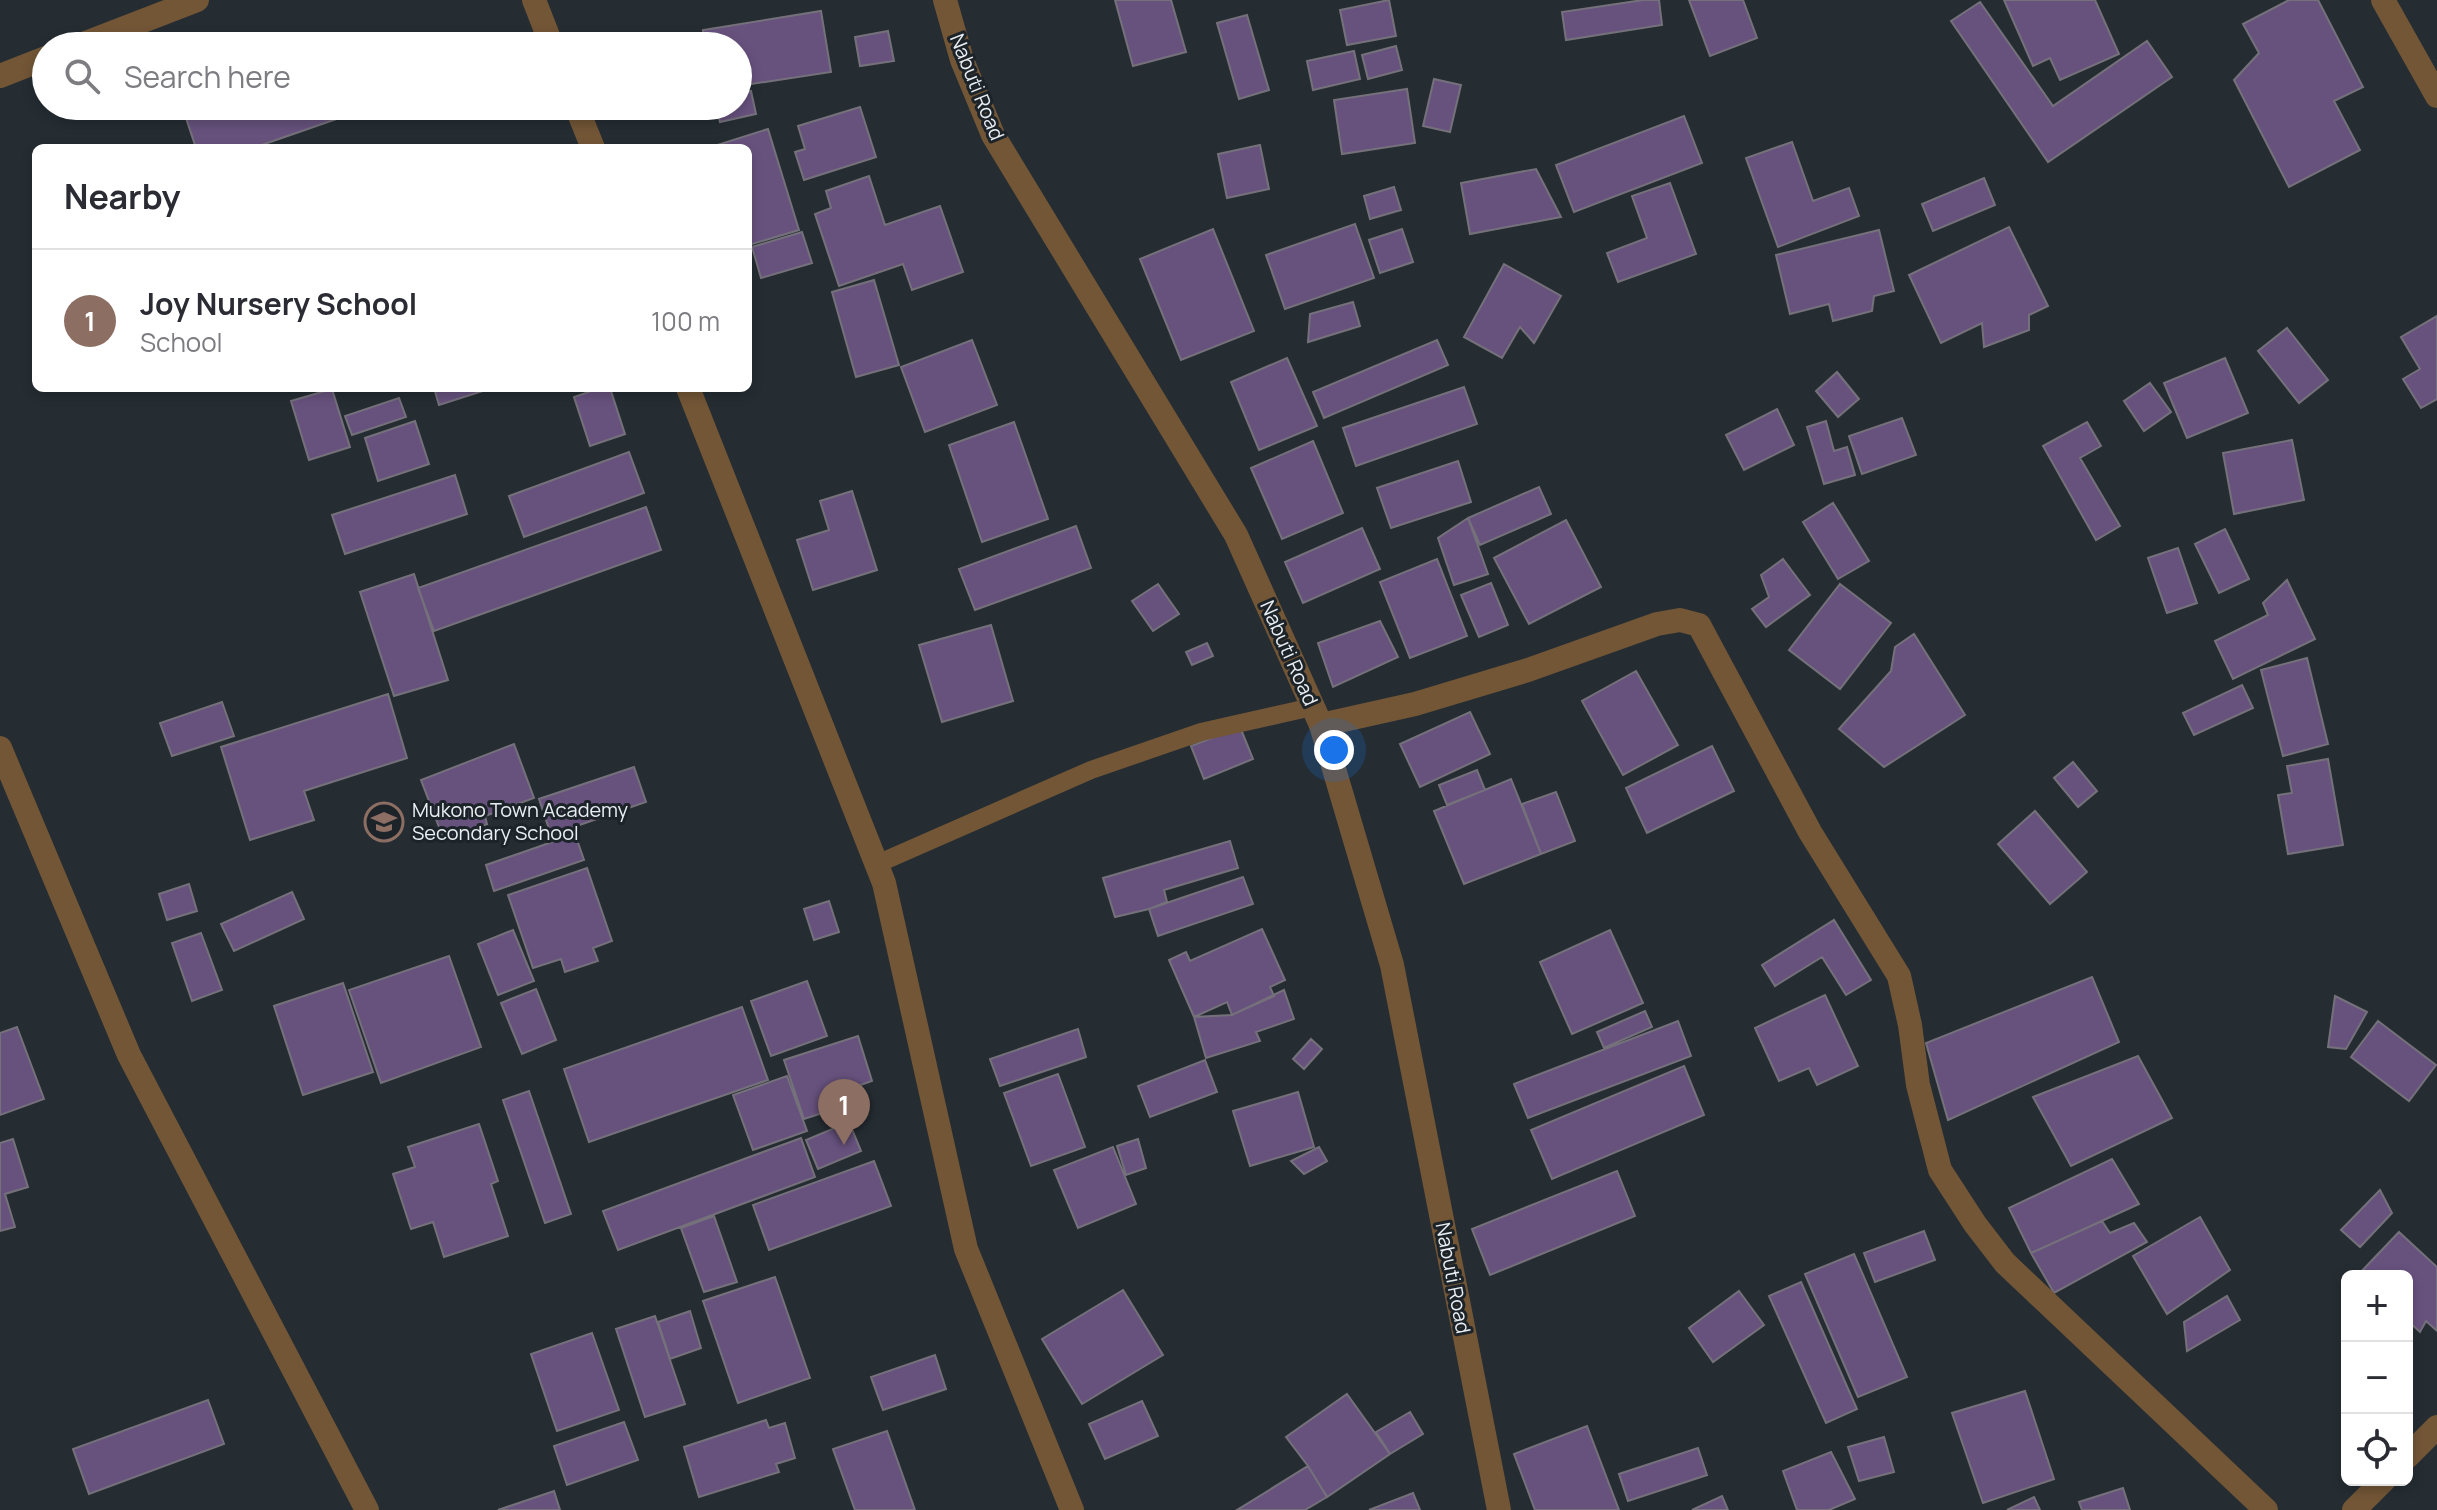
<!DOCTYPE html>
<meta charset="utf-8">
<style>
:root{--surface:#fff;--page:#f2f2f3;--text:#2b2b33;--muted:#7c7c81;--line:#e1e1e2;--accent:#5c7334}
body{margin:0;font-family:Manrope,sans-serif;background:var(--page);color:var(--text)}
.controls{position:absolute;right:24px;bottom:24px;display:grid;overflow:hidden;border-radius:12px;box-shadow:0 4px 12px #0003}
.controls button{width:72px;height:72px;display:grid;place-items:center;padding:0;border:0;border-bottom:2px solid var(--line);background:var(--surface);color:var(--text);font:40px sans-serif}
.you{position:absolute;left:1334px;top:750px;width:28px;height:28px;margin:-20px;border:6px solid #fff;border-radius:50%;background:#1a73e8;box-shadow:0 0 0 12px #1a73e833}
.badge{display:grid;place-items:center;width:52px;height:52px;border-radius:50%;background:var(--accent);color:#fff;font-size:26px;font-weight:700}
.pin{position:absolute;translate:-50% -66px;filter:drop-shadow(0 2px 4px #0008)}
.pin::after{content:'';position:absolute;top:42px;width:28px;height:24px;background:inherit;clip-path:polygon(0 0,100% 0,50% 100%)}
.list{margin:0;padding:0;list-style:none}
h2{display:flex;justify-content:space-between;align-items:center;height:104px;margin:0;padding:0 32px;font-size:34px}
h2 small{font-size:26px;font-weight:400;color:var(--muted)}
.list li{display:grid;grid-template-columns:52px 1fr auto;gap:24px;align-items:center;box-sizing:border-box;height:144px;padding:0 32px;border-top:2px solid var(--line)}
.list b{display:block;font-size:30px;white-space:nowrap}
.list p{margin:0;font-size:26px;white-space:nowrap;color:var(--muted)}
.list em{font-size:26px;font-style:normal;color:var(--muted)}
.icon{flex:none;width:44px;height:44px;fill:none;stroke:currentColor;stroke-width:2;stroke-linecap:round;stroke-linejoin:round}
.map{position:relative;flex:none;width:2437px;height:1510px;overflow:hidden}
.search{position:absolute;background:var(--surface);box-shadow:0 4px 12px #0003;left:32px;top:32px;width:720px;height:88px;display:flex;align-items:center;gap:20px;box-sizing:border-box;padding:0 28px;border-radius:44px;color:var(--muted);font-size:30px}
.panel{position:absolute;background:var(--surface);box-shadow:0 4px 12px #0003;left:32px;top:144px;width:720px;height:248px;border-radius:12px}
.map>svg:first-child{display:block}
.building{fill:#67527e;stroke:#75717b;stroke-width:2}
.lines{fill:none;stroke-linecap:round;stroke-linejoin:round}
.service{stroke:#725636;stroke-width:18}
.minor{stroke:#725636;stroke-width:24}
.tertiary{stroke:#725636;stroke-width:24}
.labels{text-anchor:middle;stroke-width:6;stroke-linejoin:round;paint-order:stroke}
.street-label{font-size:20px;fill:#e9eef2;stroke:#1c2329}
.poi-label{font-size:20px;fill:#e9eef2;stroke:#1c2329;text-anchor:start}
</style>
<div class="map">
<svg width="2437" height="1510" viewBox="0 0 2437 1510">
<rect width="100%" height="100%" fill="#252d33"/>
<path class="building" d="M1115 0H1171L1186 52 1133 66Z
M1389 0 1396 36 1347 45 1340 10Z
M1643 0H1659L1662 25 1566 40 1562 12Z
M1689 0H1743L1757 38 1710 56Z
M2004 0H2095L2119 54 2060 80 2050 58 2033 66Z
M2289 0H2318L2363 87 2334 101 2360 150 2289 187 2234 80 2259 53 2243 24Z
M1980 2 2053 106 2147 41 2172 77 2048 162 1951 21Z
M821 11 831 72 738 86V46H705L703 30Z
M1247 15 1269 90 1239 99 1217 23Z
M888 31 894 61 860 66 855 37Z
M1396 46 1402 70 1368 79 1362 55Z
M1354 51 1360 79 1313 90 1307 61Z
M1434 79 1461 85 1450 132 1423 126Z
M1407 89 1415 143 1342 154 1334 100Z
M751 91 756 114 720 122 716 106H738V93Z
M182 106H374L253 148H196Z
M860 107 876 157 804 180 795 152 805 149 798 126Z
M1684 116 1702 163 1574 212 1556 165Z
M768 129 799 230 749 245 748 148H708Z
M1792 142 1813 201 1849 188 1859 216 1778 247 1746 158Z
M1260 145 1269 189 1227 198 1218 154Z
M1536 169 1561 217 1470 234 1461 183Z
M869 176 885 225 940 206 963 272 912 290 903 264 839 286 815 214 831 208 826 191Z
M1984 178 1995 205 1933 231 1922 204Z
M1670 183 1696 254 1618 282 1607 253 1647 238 1632 196Z
M1394 187 1401 210 1370 219 1364 196Z
M1355 224 1374 278 1285 309 1266 255Z
M2009 227 2048 306 2029 315V330L1984 347 1982 323 1941 343 1909 275Z
M1213 229 1254 331 1181 360 1140 259Z
M1402 229 1413 262 1380 273 1369 240Z
M1879 230 1894 291 1874 296 1872 311 1833 321 1829 304 1790 314 1776 255Z
M802 232 812 263 761 278 752 247Z
M1504 264 1561 296 1534 343 1520 327 1502 358 1464 337Z
M874 280 899 365 856 377 832 292Z
M1353 302 1360 326 1308 342 1310 314Z
M2437 316V399L2421 408 2403 379 2420 369 2401 337Z
M2287 328 2328 380 2299 403 2258 351Z
M972 340 997 405 925 432 901 367Z
M1437 340 1448 365 1324 418 1313 392Z
M1287 358 1317 426 1259 450 1231 382Z
M2225 358 2248 413 2187 438 2164 383Z
M1837 372 1859 399 1838 417 1816 391Z
M2150 383 2171 412 2144 431 2124 401Z
M1464 387 1477 424 1356 466 1343 428Z
M434 388H492L439 405Z
M600 388H610L625 434 590 446 574 397Z
M332 389 350 447 309 460 291 401Z
M399 398 406 417 352 435 345 416Z
M1777 409 1794 445 1744 470 1726 435Z
M1902 418 1916 455 1862 474 1849 436Z
M415 421 429 464 378 481 365 438Z
M1826 421 1834 451 1847 447 1855 475 1824 484 1807 427Z
M1014 422 1048 519 982 542 949 445Z
M2087 422 2101 446 2080 458 2120 526 2096 540 2043 446Z
M2292 440 2304 500 2234 514 2223 453Z
M1313 441 1343 513 1282 539 1251 468Z
M629 452 644 493 524 537 509 496Z
M1458 461 1471 502 1391 528 1377 488Z
M455 475 467 514 345 554 332 515Z
M1539 487 1551 514 1480 545 1468 518Z
M852 491 877 570 813 590 797 540 829 530 820 501Z
M1833 503 1869 561 1838 579 1803 522Z
M646 507 661 550 434 631 418 588Z
M1468 518 1488 574 1454 585 1438 538Z
M1566 520 1601 587 1529 624 1494 558Z
M1076 526 1091 568 975 610 959 569Z
M1362 528 1380 569 1303 603 1285 562Z
M2225 529 2249 579 2219 593 2195 544Z
M2178 548 2197 603 2167 613 2148 558Z
M1437 559 1467 636 1410 658 1380 582Z
M1783 559 1810 595 1766 627 1752 609 1769 597 1761 575Z
M414 574 448 680 394 696 360 592Z
M2287 580 2315 639 2233 679 2215 641 2268 615 2263 603Z
M1491 583 1508 625 1479 637 1461 595Z
M1158 584 1179 614 1153 631 1132 601Z
M1840 584 1891 623 1840 689 1789 650Z
M1380 621 1398 657 1333 687 1318 643Z
M991 625 1013 701 942 722 919 645Z
M1914 634 1965 715 1884 767 1839 729 1891 671 1895 647Z
M1207 643 1213 656 1192 665 1186 652Z
M2307 658 2328 744 2283 756 2261 670Z
M1636 671 1678 745 1623 775 1582 701Z
M2242 685 2253 708 2194 735 2183 713Z
M388 694 407 758 304 791 314 820 250 840 221 747Z
M222 702 234 736 172 756 160 723Z
M1470 712 1490 754 1420 787 1400 744Z
M1240 727 1253 759 1204 779 1191 746Z
M514 744 534 798 485 816 487 824 444 840 421 780Z
M1712 746 1734 791 1647 833 1626 788Z
M2328 759 2343 845 2288 854 2278 795 2292 793 2287 766Z
M2073 762 2097 791 2078 807 2054 778Z
M634 767 646 802 551 835 539 799Z
M1477 770 1485 790 1447 805 1439 785Z
M1511 779 1541 854 1464 884 1434 811Z
M1556 792 1575 841 1541 854 1522 804Z
M2035 811 2087 872 2050 904 1998 844Z
M575 834 584 860 494 891 486 865Z
M1230 841 1238 868 1164 890 1167 902 1149 909 1115 917 1103 878Z
M587 868 612 941 593 948 598 961 565 972 561 959 533 968 508 895Z
M1243 877 1253 904 1158 936 1149 909Z
M189 884 197 911 167 920 159 894Z
M292 892 304 919 234 951 221 924Z
M829 901 839 932 814 940 804 909Z
M1834 920 1871 980 1846 995 1822 957 1775 986 1762 965Z
M1262 929 1285 980 1270 987 1274 996 1232 1015 1227 1002 1194 1017 1169 960 1186 952 1190 961Z
M513 930 534 981 498 995 478 944Z
M1610 930 1643 1003 1572 1034 1540 962Z
M201 933 222 990 192 1001 172 943Z
M449 956 481 1047 381 1083 349 990Z
M2092 977 2119 1042 1948 1120 1926 1043Z
M807 981 827 1036 771 1056 751 1001Z
M343 983 373 1072 303 1095 274 1006Z
M536 989 556 1040 522 1054 501 1003Z
M1284 990 1294 1019 1256 1032 1260 1041 1206 1058 1194 1017 1232 1015Z
M1825 995 1858 1066 1817 1085 1809 1068 1779 1081 1755 1028Z
M2335 996 2367 1012 2346 1049 2328 1047Z
M742 1007 768 1080 589 1142 564 1069Z
M1645 1011 1652 1027 1604 1048 1597 1032Z
M1678 1021 1691 1056 1528 1118 1514 1084Z
M2378 1021 2436 1065 2409 1101 2351 1057Z
M17 1027 44 1099 0 1115V1033Z
M1078 1029 1086 1057 1000 1086 990 1059Z
M858 1036 872 1081 855 1087 859 1101 804 1119 784 1060Z
M1311 1039 1322 1049 1304 1069 1293 1059Z
M2138 1056 2172 1118 2071 1166 2033 1097Z
M1205 1060 1217 1092 1150 1117 1138 1086Z
M1684 1066 1704 1115 1552 1179 1531 1130Z
M1058 1074 1085 1147 1031 1166 1004 1093Z
M787 1076 807 1131 753 1150 733 1095Z
M529 1091 571 1214 545 1223 503 1100Z
M1298 1092 1314 1147 1250 1166 1233 1111Z
M849 1122 861 1151 818 1169 806 1140Z
M479 1124 498 1181 491 1184 508 1236 444 1257 433 1222 411 1229 393 1174 415 1167 408 1147Z
M801 1138 815 1177 618 1250 603 1211Z
M13 1139 28 1187 5 1194 15 1227 0 1231V1143Z
M1138 1139 1146 1168 1126 1175 1117 1146Z
M1113 1147 1136 1204 1078 1228 1054 1170Z
M1319 1147 1327 1161 1304 1174 1291 1161Z
M2112 1159 2139 1204 2031 1253 2009 1208Z
M874 1161 891 1206 769 1250 753 1205Z
M1617 1171 1635 1216 1490 1275 1472 1229Z
M2380 1190 2392 1213 2360 1247 2341 1230Z
M714 1216 737 1282 704 1292 681 1228Z
M2200 1217 2230 1270 2167 1314 2133 1256Z
M2102 1221 2110 1233 2134 1223 2147 1242 2054 1293 2031 1253Z
M1924 1231 1935 1260 1875 1282 1864 1253Z
M2399 1232 2437 1267V1331L2426 1321 2420 1332 2407 1320V1276H2357Z
M1854 1254 1907 1377 1858 1397 1805 1274Z
M775 1277 810 1378 738 1403 703 1301Z
M1801 1282 1857 1409 1826 1423 1769 1296Z
M1123 1290 1163 1355 1082 1404 1042 1339Z
M1739 1291 1764 1325 1713 1362 1689 1328Z
M2227 1296 2240 1320 2187 1351 2184 1322Z
M690 1311 701 1348 670 1359 658 1322Z
M655 1316 685 1404 645 1417 616 1329Z
M592 1333 619 1410 557 1431 531 1354Z
M935 1355 946 1389 883 1410 871 1377Z
M2025 1391 2054 1479 1983 1503 1952 1413Z
M1347 1394 1390 1454 1327 1497 1308 1466 1286 1437Z
M208 1400 224 1444 89 1494 73 1449Z
M1142 1401 1158 1436 1105 1459 1089 1424Z
M1410 1412 1423 1434 1390 1454 1376 1432Z
M766 1420 769 1428 785 1423 795 1458 776 1464 779 1472 699 1497 684 1447Z
M624 1422 638 1460 567 1485 554 1446Z
M1587 1426 1619 1510H1535L1514 1454Z
M887 1431 915 1510H855L833 1449Z
M1884 1437 1894 1472 1859 1481 1848 1447Z
M1698 1448 1707 1475 1628 1501 1619 1474Z
M1831 1452 1855 1499 1829 1510H1797L1783 1471Z
M1308 1466 1327 1497 1305 1510H1237Z
M2123 1488 2130 1510H2082L2079 1502Z
M554 1491 560 1510H498Z
M1413 1493 1420 1510H1369Z
M1722 1496 1728 1510H1692Z
M2034 1497 2040 1510H2007Z"/>
<g class="lines">
<path class="service" d="M877 864 1091 770 1201 732 1312 707"/>
<path class="minor" d="M534 0 552 46
M2383 0 2437 96
M78 46 197 0
M0 76 46 58
M576 106 593 148
M688 388 884 883 966 1249 1072 1510
M1321 725 1415 704 1528 670 1657 624 1680 620 1699 625 1810 832 1899 976 1910 1025 1918 1085 1940 1170 1975 1224 2005 1263 2266 1510
M0 748 129 1055 367 1510
M2407 1457 2437 1427
M2354 1510 2384 1480"/>
<path class="tertiary" d="M945 0 962 60 993 135 1236 535 1321 725 1392 965 1499 1510"/>
</g>
<defs>
<g id="school-ring" transform="scale(2)"><circle r="9.5" fill="#1c2329" stroke="#8d6e63" stroke-width="1.5"/><path d="M0-5L7-2L0 1L-7-2ZM-4 1L0 2.5L4 1V4Q0 6-4 4Z" fill="#8d6e63"/></g>
</defs>
<g fill-rule="evenodd">
<use href="#school-ring" x="384" y="822"/>
</g>
<g class="labels">
<g class="street-label">
<text transform="translate(977 87) rotate(68)" y="7">Nabuti Road</text>
<text transform="translate(1289 653) rotate(66)" y="7">Nabuti Road</text>
<text transform="translate(1453 1278) rotate(79)" y="7">Nabuti Road</text>
</g>
<g class="poi-label">
<text x="412" y="817">Mukono Town Academy<tspan x="412" dy="23">Secondary School</tspan></text>
</g>
</g>
</svg>
<div class="controls">
<button>+</button>
<button>−</button>
<button><svg class="icon" aria-label="locate" viewBox="0 0 24 24"><circle cx="12" cy="12" r="6"/><path d="M12 2v4M12 18v4M2 12h4M18 12h4"/></svg></button>
</div>
<div class="you"></div>
<div class="pin badge" style="left:844px;top:1145px;background:#8d6e63">1</div>
<div class="search"><svg class="icon" aria-label="search" viewBox="0 0 24 24"><circle cx="10" cy="10" r="6"/><path d="M15 15l6 6"/></svg>Search here</div>
<section class="panel">
<h2>Nearby<small></small></h2>
<ul class="list">
<li><span class="badge" style="background:#8d6e63">1</span><div><b>Joy Nursery School</b><p>School</p></div><em>100 m</em></li>
</ul>
</section>
</div>
